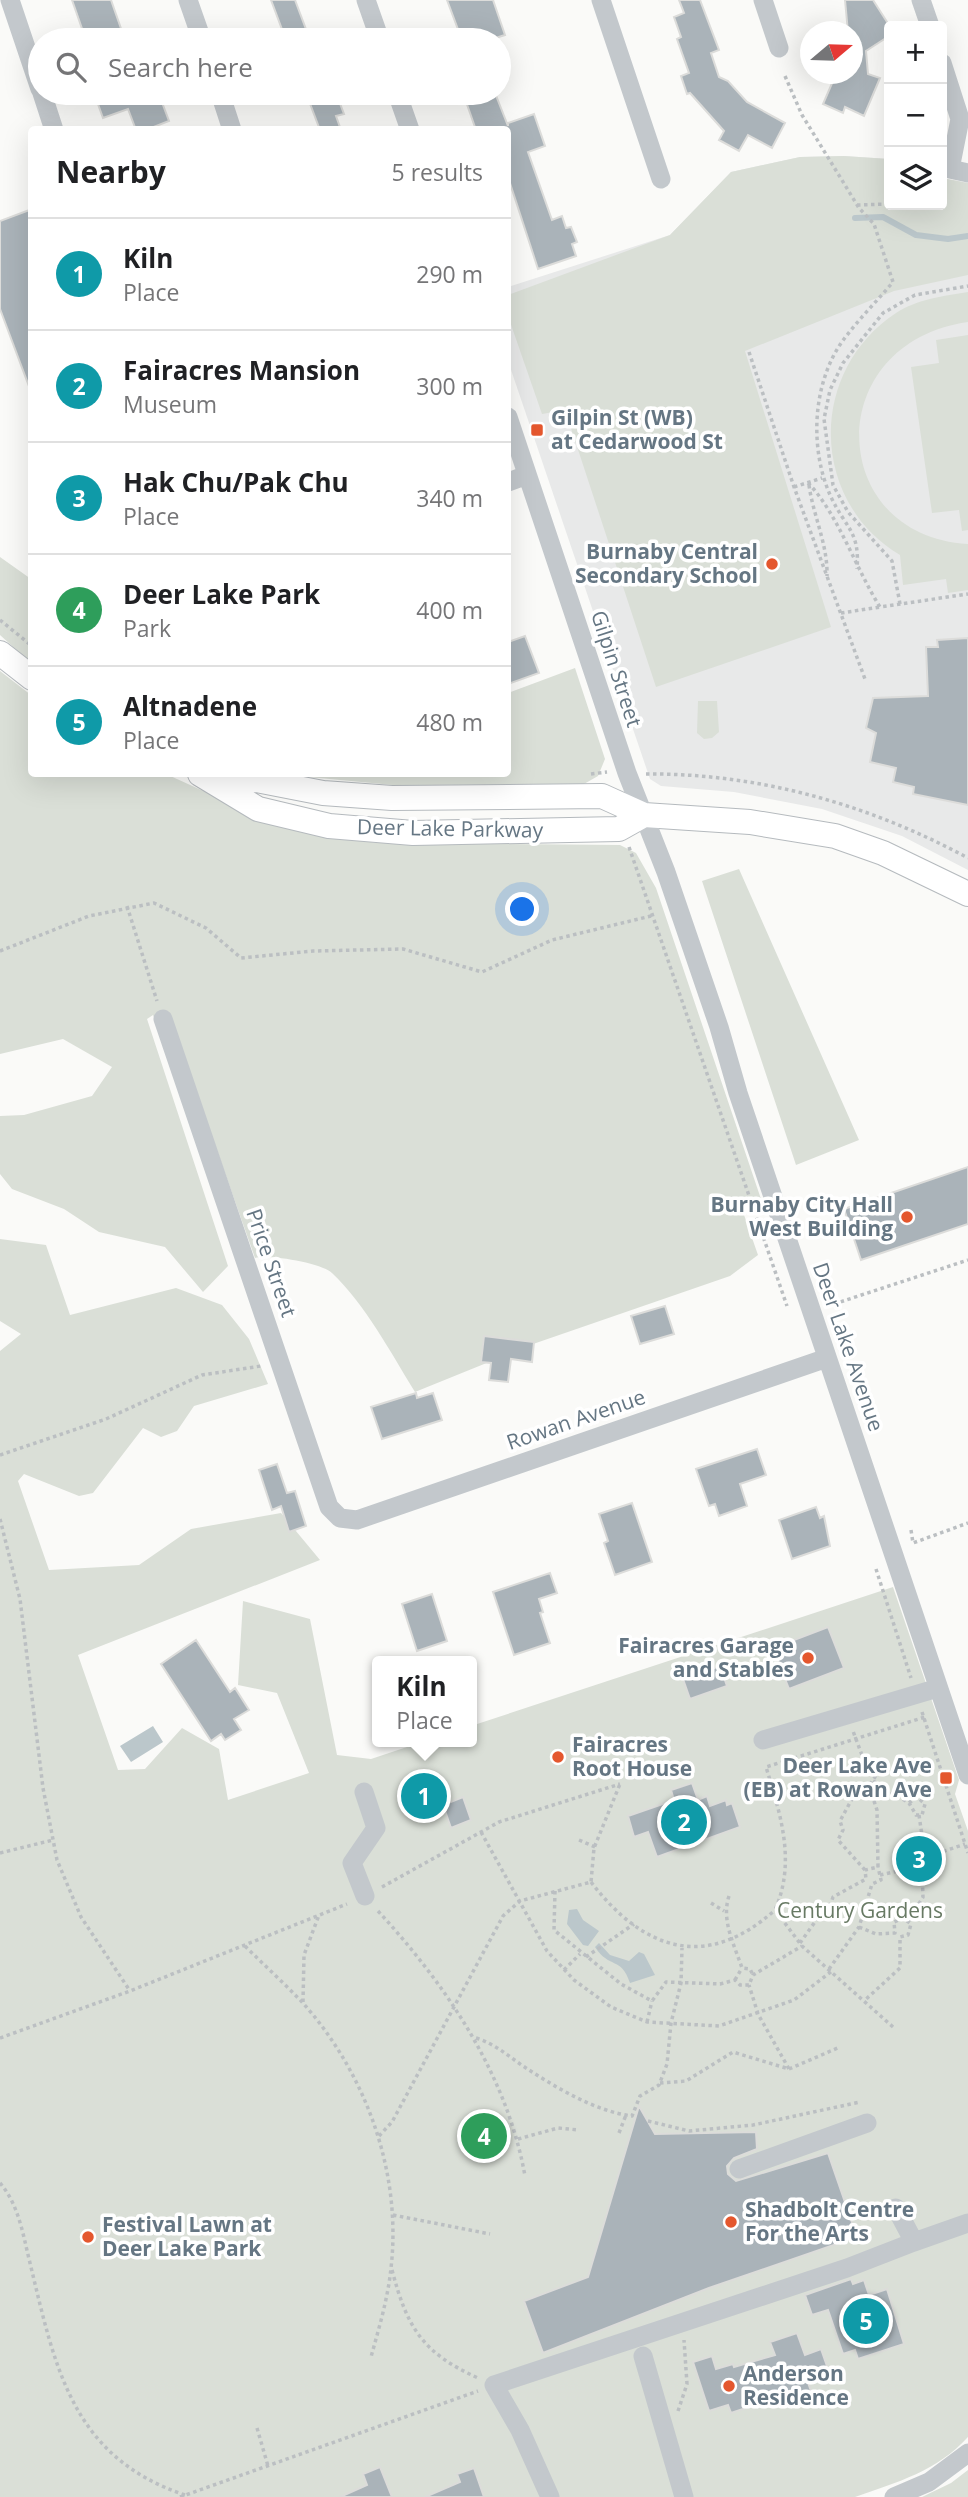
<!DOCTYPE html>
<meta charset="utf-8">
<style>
:root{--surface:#fff;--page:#f6f6f6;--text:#202124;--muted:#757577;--line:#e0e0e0;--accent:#1a73e8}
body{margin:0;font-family:"Open Sans",sans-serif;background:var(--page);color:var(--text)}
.controls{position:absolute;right:21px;top:21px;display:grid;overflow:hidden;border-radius:7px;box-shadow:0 7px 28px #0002}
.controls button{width:63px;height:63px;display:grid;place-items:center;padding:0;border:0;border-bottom:2px solid var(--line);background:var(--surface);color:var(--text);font:35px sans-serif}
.compass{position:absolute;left:800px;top:21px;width:63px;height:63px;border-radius:50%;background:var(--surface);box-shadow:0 7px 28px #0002;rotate:71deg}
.you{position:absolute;left:523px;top:910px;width:24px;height:24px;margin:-18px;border:5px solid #fff;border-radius:50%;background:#1a73e8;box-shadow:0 0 0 10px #1a73e833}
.badge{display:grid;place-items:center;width:46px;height:46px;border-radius:50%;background:var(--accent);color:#fff;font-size:23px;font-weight:700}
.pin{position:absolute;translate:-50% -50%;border:4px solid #fff;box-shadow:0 2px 7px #0006}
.popup{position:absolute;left:372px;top:1656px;width:105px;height:91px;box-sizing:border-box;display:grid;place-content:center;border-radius:7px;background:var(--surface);filter:drop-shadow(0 2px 5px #0005);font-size:23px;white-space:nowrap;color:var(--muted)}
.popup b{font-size:26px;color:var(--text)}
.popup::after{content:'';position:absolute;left:50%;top:100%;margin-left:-14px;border:14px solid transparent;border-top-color:var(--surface)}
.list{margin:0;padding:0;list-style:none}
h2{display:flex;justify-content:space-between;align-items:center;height:91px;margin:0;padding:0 28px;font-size:30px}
h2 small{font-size:23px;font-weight:400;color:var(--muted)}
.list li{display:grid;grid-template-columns:46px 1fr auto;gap:21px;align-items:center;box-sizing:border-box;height:112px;padding:0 28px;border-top:2px solid var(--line)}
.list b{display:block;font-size:26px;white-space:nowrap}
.list p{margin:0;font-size:23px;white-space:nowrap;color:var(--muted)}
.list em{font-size:23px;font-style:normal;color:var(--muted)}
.icon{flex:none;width:38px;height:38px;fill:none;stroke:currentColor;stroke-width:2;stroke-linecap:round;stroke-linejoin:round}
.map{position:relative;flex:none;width:968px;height:2497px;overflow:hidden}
.search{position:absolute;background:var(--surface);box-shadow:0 7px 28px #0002;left:28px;top:28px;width:483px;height:77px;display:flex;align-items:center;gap:18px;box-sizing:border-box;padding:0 24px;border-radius:38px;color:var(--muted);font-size:26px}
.panel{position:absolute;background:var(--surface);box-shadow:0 7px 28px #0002;left:28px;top:126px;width:483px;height:651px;border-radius:7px}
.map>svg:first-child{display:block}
.built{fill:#e8e9e9}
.green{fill:#dadfd7}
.water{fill:#bbc7cb}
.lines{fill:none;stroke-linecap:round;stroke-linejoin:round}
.stream{stroke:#bbc7cb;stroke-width:6}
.building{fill:#aab3b9;stroke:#dcdcda;stroke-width:2}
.major-casing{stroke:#b5babe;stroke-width:26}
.path{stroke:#bbbfc2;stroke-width:3.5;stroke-dasharray:3.5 3.5;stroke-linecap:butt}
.minor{stroke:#c3c8cc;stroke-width:19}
.major{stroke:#fff;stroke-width:24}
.poi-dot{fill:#e4572e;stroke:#fff;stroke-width:2.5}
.labels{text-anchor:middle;stroke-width:7;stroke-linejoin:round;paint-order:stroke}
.poi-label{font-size:21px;font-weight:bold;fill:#657683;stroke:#fff;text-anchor:start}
.street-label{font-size:21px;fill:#657683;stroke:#fff}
.park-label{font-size:21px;fill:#687a64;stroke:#fff}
</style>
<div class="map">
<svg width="968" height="2497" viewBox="0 0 968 2497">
<rect width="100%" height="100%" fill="#fafaf8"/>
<path class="built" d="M844 156 889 159V205H942V178L968 183V870L902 836 822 809 734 792 661 786 650 779 508 361V287L670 235 731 172 800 157Z"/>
<path class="green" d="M844 156 889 159V205H942V178L968 183V275L894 291 745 351 831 627 656 687 565 410 542 414 508 316V295L670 235 731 172 800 157Z
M968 292V322C820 343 826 536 968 544V590L948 593 946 579 903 585 900 555C809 501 808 371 896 313 917 299 944 296 968 292Z
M968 335V530L962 531 959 510 932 513 911 367 939 363 936 340Z
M0 557 31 579V663L0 635Z
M575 668 605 759 598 776 584 784 393 785 277 774H508V693Z
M0 671 31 695 32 774H166L243 809 329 835 377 843 620 845 636 853 656 888 763 1205 743 1212 758 1255 730 1276 536 1343 415 1392C391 1353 365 1304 332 1273 322 1263 268 1254 255 1258L170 1017 156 1022 153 1015 147 1019 228 1266 203 1292 165 1247 99 1232 64 1209 12 1189 0 1174V1116L24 1115 92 1096 112 1067 63 1039 0 1054Z
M698 701H717L719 732 712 738 704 739 697 733Z
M739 869 859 1140 796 1165 702 881Z
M0 1239 46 1245 70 1315 176 1288 222 1305 249 1339 268 1384 194 1406 177 1431 161 1437 143 1428 93 1493 79 1496 24 1474 18 1481 49 1570 139 1565 191 1529 281 1513 320 1560 78 1655 118 1770 145 1769 182 1728 219 1749 228 1800 309 1773 277 1693 238 1685 243 1601 310 1619 337 1755 371 1759 422 1742H471V1726L893 1587 959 1780 955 1794 968 1831V2437C937 2471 898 2482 855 2497H0V1351L21 1334 0 1321Z
M968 2470V2497H922L951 2483Z"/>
<path class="water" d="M153 1726 163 1742 131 1762 120 1746Z
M577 1909 583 1920 599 1931 588 1946 583 1945 567 1924 569 1910Z
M599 1943 610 1955 629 1961 639 1952 644 1954 655 1975 630 1983C621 1956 609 1969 595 1947Z"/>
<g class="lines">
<path class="stream" d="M855 218 883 217 916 235 948 239 968 236"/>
</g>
<path class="building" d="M72 0H111L125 40H86Z
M271 0H295L310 40H286Z
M447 0H493L505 35 489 40H462Z
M679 0H700L719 50 711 53 719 77 728 81 747 102 785 123 772 148 748 135 739 151 719 140 724 131 690 93 687 94 681 76 689 73 677 39 681 37 674 17 684 13Z
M845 0H873L889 25V36L866 51 868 74 880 78 864 116 845 107 843 113 823 104 836 74H852V32H848Z
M94 93H167L160 97 169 121 146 130H136L128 109 103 118Z
M306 93H336L344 114 336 116 341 130H320Z
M463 93H495L508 126V123L534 114 545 146 528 152 552 220 562 216 566 228 571 227 577 242 572 244 576 256 538 269 508 177V130H476Z
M32 209V389H30L0 309V221Z
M525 636 539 673 508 684V642Z
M968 638V805L913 794 914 787 893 782 896 768 870 762 876 733 866 728 873 698 928 696 926 647H938L937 640Z
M968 1167V1224L861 1260 844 1209Z
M665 1306 674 1334 640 1344 631 1316Z
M484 1336 534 1342 532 1362 511 1359 508 1382 489 1380 491 1363 481 1362Z
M416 1393 417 1398 433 1393 442 1420 382 1439 371 1407Z
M757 1449 766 1475 740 1484 747 1506 719 1516 715 1504 709 1506 696 1469Z
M277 1464 287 1493 295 1491 306 1526 289 1532 281 1506 272 1510 259 1470Z
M632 1503 652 1562 615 1575 604 1543 608 1541 599 1514Z
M816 1507 820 1518 824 1516 830 1546 792 1559 779 1520Z
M550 1573 557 1593 539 1599 543 1612 540 1613 550 1643 514 1655 493 1592Z
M432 1594 447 1641 417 1651 402 1604Z
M828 1627 844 1668 789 1689 773 1648Z
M196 1640 230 1692 235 1688 249 1710 234 1719 241 1730 225 1740 221 1734 211 1741 161 1664Z
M720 1666 727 1686 690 1699 683 1679Z
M692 1783 698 1800 707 1796 710 1806 726 1800 727 1805 732 1803 740 1827 657 1857 648 1832 634 1837 628 1816 674 1800 671 1790Z
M463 1797 471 1820 451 1828 443 1805Z
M639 2106 655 2134 756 2132 757 2149 734 2158 727 2166 728 2174 736 2181 828 2153 857 2237 709 2288 543 2353 524 2301 588 2277Z
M851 2279 853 2284 864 2280 869 2295 887 2289 904 2344 858 2359 855 2350 843 2354 828 2310 812 2315 805 2295Z
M797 2333 805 2355 821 2349 828 2369 806 2377 811 2391 790 2398 788 2394 731 2413 728 2405 709 2411 693 2362 712 2356 716 2369 733 2364 734 2367 775 2355 770 2342Z
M380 2467 392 2497H340L367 2485 363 2474Z
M474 2468 484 2497H425L460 2482 457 2474Z"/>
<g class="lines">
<g class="major-casing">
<path id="major" d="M0 653 32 678
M200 774 258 809 329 826 413 833 619 829 644 815
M220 783 256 780 323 793 392 798 602 796 644 815 750 822 835 836 883 853 968 894"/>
</g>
<path class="path" d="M785 76 802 115 859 208 874 224 893 282C877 301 859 319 844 339 812 382 809 449 831 497 846 529 860 531 857 569
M857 205 889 204
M749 352 794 487 865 679
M808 483C837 512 856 569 880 607L968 594
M809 485C813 515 828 545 827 576
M794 487 822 478
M900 604 892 561 848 512 833 485 824 419 830 390 843 363 883 313 915 295 968 286
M841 613 880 607
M0 620 32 646
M591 774 607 772
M646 774C759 773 870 805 968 858
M629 847 787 1306
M127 906 157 1001
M0 951 89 916 154 903 206 928 241 958 313 951 403 949 482 972 552 940 651 916
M834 1304 968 1260
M0 1455 106 1419 202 1375 261 1366
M0 1519 20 1599 43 1788 57 1860 81 1917 130 1991
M911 1530 913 1543 968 1523
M876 1569 911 1678
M922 1712 968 1853
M873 1781 909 1803 917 1797 925 1804 922 1815H916L909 1803
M919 1815 924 1849
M481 1832 547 1951 574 1980 611 2007 647 2022 719 2026 794 2000 832 1971
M579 1840 595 1847
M908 1859a11 11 0 1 1 22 0a11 11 0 1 1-22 0Z
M0 1853 53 1840
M930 1856 965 1844
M865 1870 838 1840 843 1830 840 1821 859 1786H869
M880 1875 912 1868
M591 1882C643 1950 706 1972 775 1910
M382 1887 499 1822 620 1784
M555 1891 554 1930 621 1984 652 2001 666 1982 720 1984 735 1980 740 1985H749L753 1975 802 1946
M729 1896C721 1920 734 1944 742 1968L750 1969 753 1975
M711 1903 724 1911
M378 1911C447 1986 507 2075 525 2176
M908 1922 923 1897 922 1870
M859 1927 876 1934 895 1933 894 1922 903 1918 911 1924 908 1935 900 1937V1968L864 2001
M800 1943 822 1912 829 1910 833 1897 866 1879 865 1870 878 1867 877 1810 869 1786 875 1777 866 1766 853 1731
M245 1946C264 1965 284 1983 302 2002 366 2073 402 2173 391 2268 388 2298 379 2328 371 2357
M586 1957 634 1924
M829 1969 859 1927 872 1884 881 1880 878 1867
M564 1970 580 1954
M735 1980 742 1968
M303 2002 304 1955 319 1915
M647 2022 652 2001
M893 2027 802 1946 775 1910C796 1862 781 1816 766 1767L925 1717
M0 2038 130 1991 347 1904
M476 2038C495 2044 507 2055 523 2066 555 2087 594 2111 632 2116L640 2096 659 2085 667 2064 671 2023 681 1983 682 1948
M789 2069 840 2047
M660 2083 686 2081 733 2052 789 2069 758 2014 749 1985
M648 2121 689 2131 753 2125 860 2102
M619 2133 626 2115
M379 2136 392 2122 503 1916 520 1901 591 1882 594 1848 620 1784
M518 2139 558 2128 579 2130
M0 2183C19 2205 23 2235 30 2263 55 2366 71 2457 185 2495
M393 2215 490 2234
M392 2270C407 2327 422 2353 478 2378
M678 2411 687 2384 684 2340
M257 2428 268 2466
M180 2497 478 2391"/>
<path class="minor" d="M10 0 40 89
M188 0 202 40
M366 0 380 40
M601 0 661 179
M763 0 779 48
M921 0 930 26
M942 63 960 119 950 169 968 173
M42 93 54 130
M220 93 232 130
M397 93 410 130
M508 417 627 773 666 872 719 1027 738 1093 968 1775
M508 482 527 475
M163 1019 329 1507 340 1518 357 1520 827 1358
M763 1740 938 1688
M364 1792 376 1828 352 1863 365 1896
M739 2169 867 2123
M896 2208 914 2242 968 2223
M643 2356 684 2497
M550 2497 520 2430 494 2385 847 2268 914 2242
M894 2497 929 2482 968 2453"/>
<use href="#major" class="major"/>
</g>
<g class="poi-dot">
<rect x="530" y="423" width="14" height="14" rx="3.5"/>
<circle cx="772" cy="564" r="7"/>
<circle cx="907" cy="1217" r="7"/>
<circle cx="808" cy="1658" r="7"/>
<circle cx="558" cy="1757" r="7"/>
<rect x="939" y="1771" width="14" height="14" rx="3.5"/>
<circle cx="731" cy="2222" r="7"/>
<circle cx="88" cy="2237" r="7"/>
<circle cx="729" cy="2386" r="7"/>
</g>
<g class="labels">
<g class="poi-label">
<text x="551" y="425">Gilpin St (WB)<tspan x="551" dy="24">at Cedarwood St</tspan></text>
<text x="758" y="559" text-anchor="end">Burnaby Central<tspan x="758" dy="24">Secondary School</tspan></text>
<text x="893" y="1212" text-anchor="end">Burnaby City Hall<tspan x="893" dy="24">West Building</tspan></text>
<text x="794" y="1653" text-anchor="end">Fairacres Garage<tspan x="794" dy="24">and Stables</tspan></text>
<text x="572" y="1752">Fairacres<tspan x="572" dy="24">Root House</tspan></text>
<text x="932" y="1773" text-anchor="end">Deer Lake Ave<tspan x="932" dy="24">(EB) at Rowan Ave</tspan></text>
<text x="745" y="2217">Shadbolt Centre<tspan x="745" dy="24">For the Arts</tspan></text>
<text x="102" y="2232">Festival Lawn at<tspan x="102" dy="24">Deer Lake Park</tspan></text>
<text x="743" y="2381">Anderson<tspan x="743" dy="24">Residence</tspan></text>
</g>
<g class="street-label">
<text transform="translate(616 669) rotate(72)" y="7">Gilpin Street</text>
<text transform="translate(450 829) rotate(1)" y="7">Deer Lake Parkway</text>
<text transform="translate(271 1263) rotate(71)" y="7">Price Street</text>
<text transform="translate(848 1347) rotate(71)" y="7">Deer Lake Avenue</text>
<text transform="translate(576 1420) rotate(-19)" y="7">Rowan Avenue</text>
</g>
<g class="park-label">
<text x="860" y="1918">Century Gardens</text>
</g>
</g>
</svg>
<div class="controls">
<button>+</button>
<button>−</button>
<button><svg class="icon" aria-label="layers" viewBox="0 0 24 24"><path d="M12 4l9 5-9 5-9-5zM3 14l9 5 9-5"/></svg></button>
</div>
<svg class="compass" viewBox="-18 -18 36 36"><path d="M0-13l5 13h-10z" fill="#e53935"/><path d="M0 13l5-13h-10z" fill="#757577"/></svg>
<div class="you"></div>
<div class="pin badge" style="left:424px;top:1796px;background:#0f9aa8">1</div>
<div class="popup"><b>Kiln</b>Place</div>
<div class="pin badge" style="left:684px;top:1822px;background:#0f9aa8">2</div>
<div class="pin badge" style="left:919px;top:1859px;background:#0f9aa8">3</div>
<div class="pin badge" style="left:484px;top:2136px;background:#2e9e5b">4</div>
<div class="pin badge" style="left:866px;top:2321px;background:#0f9aa8">5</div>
<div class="search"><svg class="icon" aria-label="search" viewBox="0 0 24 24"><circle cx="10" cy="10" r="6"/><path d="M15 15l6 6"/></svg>Search here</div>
<section class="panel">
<h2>Nearby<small>5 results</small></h2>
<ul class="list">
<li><span class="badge" style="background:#0f9aa8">1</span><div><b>Kiln</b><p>Place</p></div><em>290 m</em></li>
<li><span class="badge" style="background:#0f9aa8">2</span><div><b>Fairacres Mansion</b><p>Museum</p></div><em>300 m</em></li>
<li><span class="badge" style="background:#0f9aa8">3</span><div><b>Hak Chu/Pak Chu</b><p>Place</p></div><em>340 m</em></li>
<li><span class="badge" style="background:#2e9e5b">4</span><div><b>Deer Lake Park</b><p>Park</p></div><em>400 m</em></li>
<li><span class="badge" style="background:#0f9aa8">5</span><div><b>Altnadene</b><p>Place</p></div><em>480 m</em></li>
</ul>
</section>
</div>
